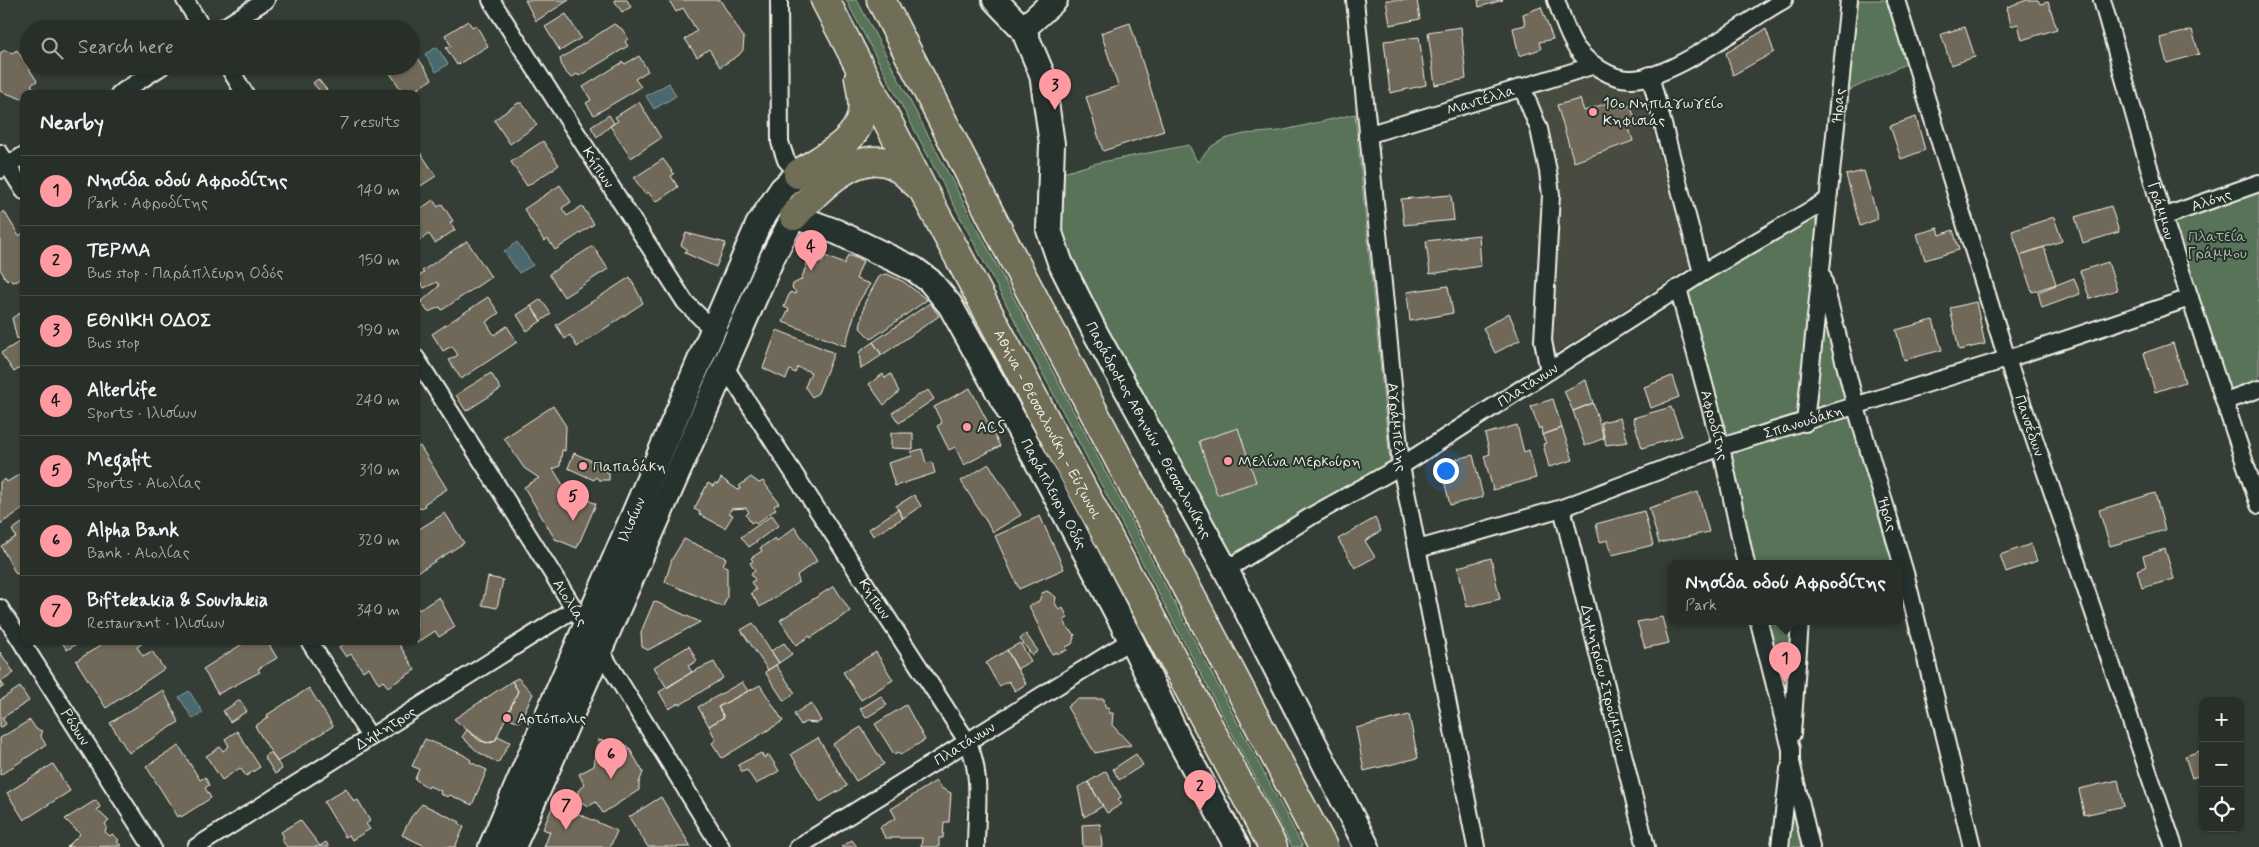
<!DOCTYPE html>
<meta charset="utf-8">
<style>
:root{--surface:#282e28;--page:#303630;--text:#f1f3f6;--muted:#a5a8a8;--line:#444a45;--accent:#ff9aa2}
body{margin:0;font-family:Mynerve,sans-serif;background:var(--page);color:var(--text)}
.controls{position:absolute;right:15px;bottom:15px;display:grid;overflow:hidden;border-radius:10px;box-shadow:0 1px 4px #0004}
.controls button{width:45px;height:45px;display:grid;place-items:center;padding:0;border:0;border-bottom:1px solid var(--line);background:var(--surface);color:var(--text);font:25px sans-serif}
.you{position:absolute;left:1445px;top:470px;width:18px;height:18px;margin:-12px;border:4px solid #fff;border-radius:50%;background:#1a73e8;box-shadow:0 0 0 8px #1a73e833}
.badge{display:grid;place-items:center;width:32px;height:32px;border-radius:50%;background:var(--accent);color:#111;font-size:16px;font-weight:700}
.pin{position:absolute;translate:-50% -41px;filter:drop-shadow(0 1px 2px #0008)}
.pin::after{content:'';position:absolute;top:26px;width:18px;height:15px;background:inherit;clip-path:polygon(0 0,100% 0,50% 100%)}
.popup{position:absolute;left:1668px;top:560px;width:235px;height:65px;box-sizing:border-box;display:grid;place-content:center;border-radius:10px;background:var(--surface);filter:drop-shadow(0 1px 4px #0005);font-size:16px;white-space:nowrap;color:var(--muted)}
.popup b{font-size:19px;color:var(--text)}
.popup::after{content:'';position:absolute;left:50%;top:100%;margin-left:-10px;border:10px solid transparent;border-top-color:var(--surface)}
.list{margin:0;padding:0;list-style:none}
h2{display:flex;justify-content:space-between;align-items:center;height:65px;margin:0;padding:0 20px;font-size:21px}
h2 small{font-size:16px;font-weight:400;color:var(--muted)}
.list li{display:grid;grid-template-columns:32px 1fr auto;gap:15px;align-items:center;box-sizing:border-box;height:70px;padding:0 20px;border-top:1px solid var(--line)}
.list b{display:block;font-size:19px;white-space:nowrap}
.list p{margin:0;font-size:16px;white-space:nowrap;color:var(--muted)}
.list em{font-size:16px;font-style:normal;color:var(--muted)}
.icon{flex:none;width:28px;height:28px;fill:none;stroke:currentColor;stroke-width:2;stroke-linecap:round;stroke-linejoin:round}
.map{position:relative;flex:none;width:2259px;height:847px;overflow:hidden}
.search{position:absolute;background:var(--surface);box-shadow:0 1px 4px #0004;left:20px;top:20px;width:400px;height:55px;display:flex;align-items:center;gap:12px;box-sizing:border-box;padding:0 18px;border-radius:28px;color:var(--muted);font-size:19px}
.panel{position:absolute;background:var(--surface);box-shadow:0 1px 4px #0004;left:20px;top:90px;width:400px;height:555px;border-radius:10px}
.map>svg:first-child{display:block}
.built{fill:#474b40}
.green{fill:#587359;stroke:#a6b2a0}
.water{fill:#4a6870;stroke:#8e9fa0}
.building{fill:#706858;stroke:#f4f1e8}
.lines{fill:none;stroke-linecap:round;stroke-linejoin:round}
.minor-casing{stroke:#f4f1e8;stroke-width:20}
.secondary-casing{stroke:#f4f1e8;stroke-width:28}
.motorway-casing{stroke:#f4f1e8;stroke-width:31}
.minor{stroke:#26332d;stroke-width:16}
.secondary{stroke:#26332d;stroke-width:24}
.motorway{stroke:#716e59;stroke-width:28}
.poi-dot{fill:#ff9aa2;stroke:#26332d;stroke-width:2}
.labels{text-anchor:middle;stroke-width:4;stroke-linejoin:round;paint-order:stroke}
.street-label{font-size:15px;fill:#f4f1e8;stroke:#26332d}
.poi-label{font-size:15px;fill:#f4f1e8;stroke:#26332d;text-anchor:start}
.park-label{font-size:15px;fill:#b6bfaf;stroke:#26332d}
</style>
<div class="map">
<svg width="2259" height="847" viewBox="0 0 2259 847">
<rect width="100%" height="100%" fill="#353e36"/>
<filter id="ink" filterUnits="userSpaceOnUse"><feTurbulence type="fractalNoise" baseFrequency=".02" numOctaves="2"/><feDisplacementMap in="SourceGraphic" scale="10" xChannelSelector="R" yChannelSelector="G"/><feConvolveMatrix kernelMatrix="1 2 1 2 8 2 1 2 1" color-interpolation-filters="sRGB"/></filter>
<g filter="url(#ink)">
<path class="built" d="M1600 75 1641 91 1691 266 1553 355 1548 338 1560 190 1547 131 1531 93Z"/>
<path class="green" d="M846 0H857L1303 847H1292Z
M1849 0H1896L1914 60 1839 95Z
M1355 114 1390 462 1310 507 1232 557 1074 268 1061 234 1063 173 1097 163 1189 145 1197 162 1212 146 1224 139 1244 134 1280 131Z
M2259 187V388L2225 401 2163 217Z
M1813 211 1905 573 1899 564H1745L1678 288Z
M1759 622H1800L1791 749Z
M1791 762 1811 847H1781Z"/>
<path class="water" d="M437 47 448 64 436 72 425 54Z
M669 83 676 96 654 109 646 96Z
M517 242 533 265 519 273 504 251Z
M189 691 203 713 193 719 179 697Z"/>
<path class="building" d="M525 0H569L536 21Z
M614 0H627L631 7 622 12Z
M669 0H720L744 38 743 50 739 55 720 67 709 49 697 57 685 39 697 31 683 8 676 12Z
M1386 0H1417L1420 19 1390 25Z
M1478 0H1503L1479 7Z
M2027 0H2038L2040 4 2048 2 2057 29 2022 40 2018 24 2011 26 2007 7Z
M1541 7 1553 39 1539 42 1541 49 1519 56 1513 28 1525 25 1523 14Z
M566 14 581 38 560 51 545 27Z
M468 21 472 27 476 25 488 46 457 65 446 48 451 46 445 35Z
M1130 23 1164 131 1103 151 1086 97 1118 86 1101 33Z
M614 24 622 29 628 38 625 42 628 46 579 76 577 74 571 78 563 69 560 59Z
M1461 27 1466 79 1435 85 1428 32Z
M1965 27 1975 57 1951 65 1941 34Z
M1766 29 1774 52 1733 75 1726 53Z
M2192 30 2199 54 2167 63 2160 38Z
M1419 37 1426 85 1390 93 1384 41Z
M5 50 12 53 17 50 37 81 31 85 36 90 29 94H24L22 99 0 91V53Z
M414 52 432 79 410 94H404L388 70 393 66H411V54Z
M639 56 648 71 635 79 641 87 594 115 586 103 591 100 583 87 623 62 625 64Z
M52 66H62L55 71Z
M318 79 327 90 322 94 313 83Z
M1580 99 1584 111 1619 99 1623 109 1630 105 1637 124 1629 128 1633 141 1574 162 1557 105Z
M639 102 661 138 631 158 610 126 618 121 615 117Z
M518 103H522L537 125 510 144 494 120Z
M609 115 614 123 597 137 591 127Z
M1916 117 1925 150 1901 159 1890 126Z
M543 141 559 165 527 186 511 162Z
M418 149 436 176 416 189V150Z
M663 159 674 174 671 176 678 187 656 202 648 192 645 194 634 178Z
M1864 171 1878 219 1860 226 1846 175Z
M560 185 571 202 562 208 567 216 582 206 594 224 555 250 548 239 544 241 524 209Z
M1451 195 1454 220 1404 225 1401 199Z
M433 200 438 207 442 204 453 221 450 222 455 230 435 243 429 234 416 242V212Z
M2111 206 2119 232 2083 243 2075 217Z
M4 211 19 236 23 233 24 235V274L18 281 12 282 10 279 7 281 0 269V214Z
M2054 217 2062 241 2020 255 2012 231Z
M1938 228 1940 235 1953 230 1959 250 1925 260 1917 234Z
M686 233 726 243 716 267 685 253 687 249 681 245Z
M1479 235 1481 266 1430 274 1426 241Z
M467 241 491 277 442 310 440 307 428 312 421 302 439 286 437 282 424 288 417 277 424 273 422 271Z
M593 246 608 269 564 297 549 274Z
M2044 247 2056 284 2032 292 2020 255Z
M848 255 863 261 856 279 870 284 858 303 845 346 783 322 789 309 784 307 790 292 795 294 796 292 792 288 793 284 801 280 809 258 822 263 825 256 844 264Z
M2108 262 2117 290 2090 299 2080 271Z
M887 274 904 282 927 300 871 339 860 328 865 302 880 275Z
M630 277 643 303 577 347 570 335 565 339 556 325Z
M2074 278 2080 294 2042 308 2038 292Z
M1448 286 1453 313 1410 321 1407 292Z
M488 297 499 313 486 322 494 335 507 326 517 342 461 379 449 360 458 355 452 346 443 351 432 334Z
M541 299 551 314 541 321 531 306Z
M1976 302 1985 344 1959 350 1950 308Z
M930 303 939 316 882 355 873 342Z
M531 306 541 321 527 331 517 315Z
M23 311 24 337 17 339 12 318Z
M1509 313 1520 340 1495 353 1483 328Z
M1933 320 1942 350 1904 360 1896 330Z
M777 330 834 353 818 393 812 397 805 387 811 372 797 367 795 373 790 370 786 379 763 368Z
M24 339V365L14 372 1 353Z
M873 342 882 355 861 369 859 352Z
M2173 343 2185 382 2155 392 2144 353Z
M491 373 501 389 466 411 456 395Z
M883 374 885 378 891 374 899 392 884 405 869 384Z
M1672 376 1679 397 1651 408 1644 387Z
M1586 380 1593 403 1573 411 1564 391Z
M970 388 1000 446 964 465 955 447 949 450 937 426 942 423 934 407Z
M928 390 934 399 899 423 892 413 923 392 924 393Z
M1553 399 1562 428 1542 435 1541 427 1539 429 1531 406Z
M1593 403 1604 438 1585 446 1573 411Z
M553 406 566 426 565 451 562 450 560 466 553 469 565 488 596 504 577 548 555 539 524 487 539 478 524 468 504 438Z
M1671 407 1682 436 1642 448 1633 418Z
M1620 418 1628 442 1606 445 1601 422Z
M1517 425 1524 452 1529 450 1536 478 1493 490 1484 456 1490 454 1485 434Z
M1238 428 1256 482 1217 495 1199 441Z
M1562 428 1573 460 1549 467 1543 444 1546 443 1542 435Z
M891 433H913V449L891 448Z
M420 446 447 489 424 504 425 506 420 509 419 507 416 508V448Z
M922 449 926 463 932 462 935 473 895 486 888 463 912 456 911 452Z
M574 453 599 464 597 470 609 472V480H599L596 477 594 480 568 468Z
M1473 455 1483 497 1450 505 1440 463Z
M989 464 1021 515 993 532 961 481Z
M20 474 24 479V508L0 524V482L5 479 7 482Z
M751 477 759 483 763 481 779 503 774 506 776 509 756 524 754 521 751 523 746 515 749 512 746 508 731 509 729 513 733 515 725 528 699 514 700 512 694 509 708 483 713 486 715 483 718 484 721 478 738 490 741 488 739 486Z
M1698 492 1709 532 1659 543 1649 508Z
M2155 493 2165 530 2110 546 2099 510Z
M914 495 921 506 903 518 896 506Z
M898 509 903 518 873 536 869 529Z
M1644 511 1653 545 1612 555 1608 540 1600 542 1596 524Z
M445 513 464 543 418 572 416 569V531Z
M772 515 779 525 749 547 741 537Z
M1040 516 1064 569 1019 589 995 536Z
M1375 518 1381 531 1365 541 1375 557 1355 568 1338 539Z
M22 523 24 527V581L18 573 16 574 1 546 16 537 12 530Z
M795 527 817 561 797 575 799 582 760 607 751 593 756 590 751 582 755 580 751 574 755 571 750 563 753 561 751 558 762 551 760 548 775 538 777 541Z
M684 539 726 558 723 565 727 567V597L723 607 665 582 672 559Z
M2031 544 2037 561 2006 572 2000 555Z
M2165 549 2174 579 2142 588 2137 570 2146 567 2143 556Z
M1491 558 1500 599 1467 607 1458 567Z
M488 577 503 580 497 608 482 605Z
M834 586 850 611 811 638 810 636 796 645 780 620Z
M1047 591 1056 597 1055 603 1059 610 1063 608 1068 618 1064 620 1068 629 1075 634 1072 644 1066 647 1067 650 1058 654 1057 652 1052 654 1029 606 1039 601 1042 593Z
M439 597 455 627 439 637 435 631 417 643 416 605 419 610Z
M654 601 700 622 648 650 642 647 641 632Z
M1662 617 1669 643 1645 648 1637 622Z
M753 623 779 663 768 670 741 630Z
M1026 634 1038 651 1032 655 1020 639Z
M61 641H81L67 650Z
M107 641H146L137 647 143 656 152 651 164 669 106 708 76 661Z
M247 641H267L277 658 258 669 260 672 218 694 203 669Z
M348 641H397L415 670 388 687 383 681 379 684 369 667 363 671 351 654 346 657 339 647Z
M784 643 792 654 779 663 771 651Z
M1020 643 1031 661 1017 669 1007 650Z
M689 646 697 661 688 666 692 672 667 688 654 667Z
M1007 650 1026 684 1015 691 1009 681 999 686 986 663Z
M0 652 14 673 1 682 4 686 0 689Z
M876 652 893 680 861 700 843 672Z
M714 662 723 678 680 705 679 703 669 709 659 692 692 672Z
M776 665 795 693 784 701 765 672Z
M518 678 533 694 519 722 507 717 518 691 512 681Z
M512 681 518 691 495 741 491 743 480 741 454 719Z
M742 682 748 691 718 707 724 717 709 726 698 707Z
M760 685 783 721 722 758 712 743 716 740 709 726 724 717 718 707Z
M20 687 29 701 2 718 6 724 0 728V700Z
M309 688 333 726 277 762 255 726 269 717 267 715Z
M163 690 179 722 129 753 110 723Z
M881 696 887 705 866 718 860 709Z
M1077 699H1104L1105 707H1109V713H1113L1112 725 1131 745 1095 753 1067 707Z
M240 700 247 711 230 722 223 711Z
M811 703 821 721 817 723 805 722 801 725 794 714Z
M906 705 925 740 900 755 898 752 894 754 875 724Z
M1409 715 1418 758 1364 771 1356 728Z
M30 720 36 729 42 731 41 737 46 745 0 775V738Z
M861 727 884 764 856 781 833 744Z
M467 730 486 743 495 741 498 736 510 742 498 763 478 752 462 737Z
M237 731 260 767 246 776 240 768 222 780 206 756 220 747 223 751 229 746 225 739Z
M818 738 847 786 820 802 791 754Z
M425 739 462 754 471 760 470 762 487 770 472 805 450 795 448 797 440 794 441 791 429 786 428 788 415 779 419 769 412 766Z
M598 740 628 746 643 772 639 783V790L603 813 596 802 589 806 582 803 578 798V791L584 784 579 774 594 766Z
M179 746 200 780 205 777 209 785 205 788 211 798 181 817 180 815 178 817 146 766Z
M2203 750V774L2192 778 2185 756Z
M271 752 282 769 275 774 264 756Z
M761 753 764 758 769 755 779 771 756 784 747 770 742 772 738 765Z
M1136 754 1143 765 1119 780 1113 769Z
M53 764 70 791 24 820 7 793Z
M1106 771 1121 797 1118 799 1122 804 1107 813 1088 782Z
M2118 780 2124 806 2084 815 2079 789Z
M936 781 941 788 951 793 949 822H944L943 838H939V847H921L922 838H885L880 827 896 818 891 809Z
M1088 782 1103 806 1084 817 1078 787Z
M346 788 354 802 358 800 370 821 366 824 370 829 352 840 349 835 345 837 324 802Z
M661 797 691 847H648L629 817Z
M96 800 100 807 97 810 109 821 105 824 107 827 105 832 110 836 112 834 119 840 117 842 122 846 67 847 80 834 65 819Z
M554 803 617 831 610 847H544L550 832 543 829Z
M422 804 460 822 459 824 464 827 455 847H427L402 835 411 817Z
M300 820 320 846 326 842 329 847H287L281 839 284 837 281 832Z
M1100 824 1102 847H1083L1082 825Z
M852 840 857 847H841Z"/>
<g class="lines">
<g class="minor-casing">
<g id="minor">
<path d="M185 0 203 29"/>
<path id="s1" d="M491 0 685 302 712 329"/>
<path d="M779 0 780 142 786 160 798 174"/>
<path id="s2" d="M1355 0 1401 466 1476 847"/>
<path d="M1556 0C1562 16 1567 35 1577 49 1588 63 1611 79 1629 79 1671 81 1745 21 1784 0"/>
<path id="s3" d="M1896 0 2007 359 2174 847"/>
<path id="s4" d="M2102 0 2163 217 2259 505"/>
<path d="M221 29 266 0"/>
<path d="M228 66 245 94"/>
<path d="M1650 75 1702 273"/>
<path d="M1522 87 1539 129 1548 171 1551 195 1543 341 1549 371"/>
<path d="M119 94 162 66"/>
<path id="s5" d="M1367 135 1595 65"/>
<path d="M0 153 24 191"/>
<path d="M0 170 24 155"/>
<path id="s6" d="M2163 217 2259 183"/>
<path id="s7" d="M1821 271 1856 407 1905 573 1972 847"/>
<path id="s8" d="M1678 288 1721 447 1746 564"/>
<path id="s9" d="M416 358C520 520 621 683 721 847"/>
<path id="s10" d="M725 367 967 741C983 773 976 812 976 847"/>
<path d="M2225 401 2259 389"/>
<path id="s11" d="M1805 423 1849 0"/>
<path id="s12" d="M1562 508 1646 847"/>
<path id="s13" d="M1418 549 1562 508 1721 447 2007 359 2190 298"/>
<path id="s14" d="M1226 570 1313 515 1401 466 1702 273 1828 200"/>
<path id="s15" d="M0 608 152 847"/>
<path d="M1759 622 1791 749V762L1811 847"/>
<path d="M309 641 370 737"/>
<path d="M1792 734 1800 622"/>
<path id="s16" d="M196 847 574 609"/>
<path id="s17" d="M798 847 1131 640"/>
<path d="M1780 847 1789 769"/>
</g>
</g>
<g class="secondary-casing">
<g id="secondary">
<path id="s18" d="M995 0 1023 29 1042 74 1052 144 1049 230 1060 262 1096 334 1226 570 1367 847"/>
<path d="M1023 29 1055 0"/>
<path id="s19" d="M491 847 758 225 782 189 798 174"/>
<path id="s20" d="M513 847 772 258 794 216 837 232 914 269 930 281 950 305 1050 485 1131 640 1179 740 1237 847"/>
</g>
</g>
<g class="motorway-casing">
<g id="motorway">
<path id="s21" d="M825 0 922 188 1273 847"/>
<path d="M881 0 1008 249 1323 847"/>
<path d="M798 174C820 159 858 142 862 113 864 102 861 89 859 78"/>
<path d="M794 216C816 191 857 147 894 165 903 170 911 179 918 185"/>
</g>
</g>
<use href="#minor" class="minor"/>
<use href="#secondary" class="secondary"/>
<use href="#motorway" class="motorway"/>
</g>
</g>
<g class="poi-dot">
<circle cx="1593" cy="112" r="5"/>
<circle cx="967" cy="427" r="5"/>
<circle cx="1228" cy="461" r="5"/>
<circle cx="583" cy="466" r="5"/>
<circle cx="507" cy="718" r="5"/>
</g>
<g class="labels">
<g class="street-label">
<text dy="5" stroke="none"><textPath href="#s5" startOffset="119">Μαντέλλα</textPath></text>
<text dy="5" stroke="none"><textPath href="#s11" startOffset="319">Ήρας</textPath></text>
<text dy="5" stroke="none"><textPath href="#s1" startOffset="199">Κήπων</textPath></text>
<text dy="5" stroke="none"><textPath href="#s6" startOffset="51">Αλόης</textPath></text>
<text dy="5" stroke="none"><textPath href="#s4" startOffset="219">Γράμμου</textPath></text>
<text dy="5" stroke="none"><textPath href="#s14" startOffset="354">Πλατάνων</textPath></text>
<text dy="5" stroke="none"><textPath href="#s13" startOffset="406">Σπανουδάκη</textPath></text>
<text dy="5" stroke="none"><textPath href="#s21" startOffset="479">Αθήνα - Θεσσαλονίκη - Εύζωνοι</textPath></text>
<text dy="5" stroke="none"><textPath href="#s3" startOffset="446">Πανσέδων</textPath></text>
<text dy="5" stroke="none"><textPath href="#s2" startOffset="429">Αγράμπελης</textPath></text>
<text dy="5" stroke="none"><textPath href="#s8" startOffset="142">Αφροδίτης</textPath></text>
<text dy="5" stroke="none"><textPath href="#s18" startOffset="470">Παράδρομος Αθηνών - Θεσσαλονίκης</textPath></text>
<text dy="5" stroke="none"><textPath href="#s20" startOffset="1089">Παράπλευρη Οδός</textPath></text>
<text dy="5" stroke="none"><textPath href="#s7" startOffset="252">Ήρας</textPath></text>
<text dy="5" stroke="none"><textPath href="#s19" startOffset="356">Ιλισίων</textPath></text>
<text dy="5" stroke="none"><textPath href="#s10" startOffset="276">Κήπων</textPath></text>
<text dy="5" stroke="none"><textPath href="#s9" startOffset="289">Αιολίας</textPath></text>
<text dy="5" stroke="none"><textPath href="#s12" startOffset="175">Δημητρίου Στρούμπου</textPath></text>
<text dy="5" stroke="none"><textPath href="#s15" startOffset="141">Ρόδων</textPath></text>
<text dy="5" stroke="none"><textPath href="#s16" startOffset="224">Δήμητρος</textPath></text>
<text dy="5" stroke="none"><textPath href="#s17" startOffset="196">Πλατάνων</textPath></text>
</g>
<g class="poi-label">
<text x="1603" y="108">10ο Νηπιαγωγείο<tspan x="1603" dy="17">Κηφισιάς</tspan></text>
<text x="977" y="432">ACS</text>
<text x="1238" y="466">Μελίνα Μερκούρη</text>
<text x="593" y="471">Παπαδάκη</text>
<text x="517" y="723">Αρτόπολις</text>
</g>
<g class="park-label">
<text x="2217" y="241">Πλατεία<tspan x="2217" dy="17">Γράμμου</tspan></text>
</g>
</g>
</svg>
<div class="controls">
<button>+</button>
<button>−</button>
<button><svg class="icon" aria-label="locate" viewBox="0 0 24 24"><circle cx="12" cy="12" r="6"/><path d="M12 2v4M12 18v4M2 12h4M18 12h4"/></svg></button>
</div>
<div class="you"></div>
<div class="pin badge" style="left:1785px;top:683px">1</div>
<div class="popup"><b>Νησίδα οδού Αφροδίτης</b>Park</div>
<div class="pin badge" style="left:1200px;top:811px">2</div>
<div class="pin badge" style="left:1055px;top:110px">3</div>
<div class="pin badge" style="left:811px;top:271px">4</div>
<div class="pin badge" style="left:573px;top:521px">5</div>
<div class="pin badge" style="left:611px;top:779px">6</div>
<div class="pin badge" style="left:566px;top:830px">7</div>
<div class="search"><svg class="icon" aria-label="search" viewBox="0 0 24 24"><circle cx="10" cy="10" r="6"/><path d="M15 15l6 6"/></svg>Search here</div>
<section class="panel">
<h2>Nearby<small>7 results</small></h2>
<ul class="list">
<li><span class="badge">1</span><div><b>Νησίδα οδού Αφροδίτης</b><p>Park · Αφροδίτης</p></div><em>140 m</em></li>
<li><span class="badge">2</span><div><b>ΤΕΡΜΑ</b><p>Bus stop · Παράπλευρη Οδός</p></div><em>150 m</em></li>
<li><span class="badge">3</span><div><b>ΕΘΝΙΚΗ ΟΔΟΣ</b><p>Bus stop</p></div><em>190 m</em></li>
<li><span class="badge">4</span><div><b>Alterlife</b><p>Sports · Ιλισίων</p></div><em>240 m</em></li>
<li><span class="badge">5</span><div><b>Megafit</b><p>Sports · Αιολίας</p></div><em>310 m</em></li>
<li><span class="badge">6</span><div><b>Alpha Bank</b><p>Bank · Αιολίας</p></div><em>320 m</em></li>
<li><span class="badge">7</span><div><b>Biftekakia &amp; Souvlakia</b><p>Restaurant · Ιλισίων</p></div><em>340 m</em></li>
</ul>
</section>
</div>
